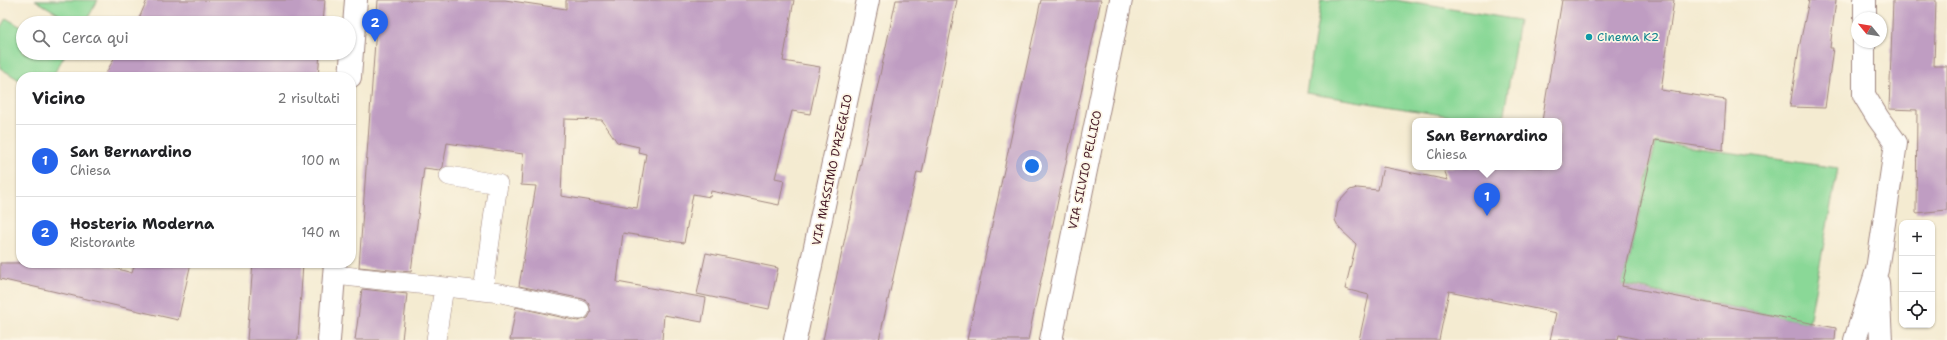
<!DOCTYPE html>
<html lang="it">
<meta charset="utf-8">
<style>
:root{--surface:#fff;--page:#f6f6f6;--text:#202124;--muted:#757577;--line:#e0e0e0;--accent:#2563eb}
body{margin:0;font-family:"Shantell Sans",sans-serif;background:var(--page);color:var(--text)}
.controls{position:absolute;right:12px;bottom:12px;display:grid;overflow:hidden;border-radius:8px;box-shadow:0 1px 3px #0004}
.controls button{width:36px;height:36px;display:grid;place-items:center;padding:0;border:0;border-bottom:1px solid var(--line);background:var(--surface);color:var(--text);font:20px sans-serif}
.compass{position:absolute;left:1851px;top:12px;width:36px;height:36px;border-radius:50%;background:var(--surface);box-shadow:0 1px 3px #0004;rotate:300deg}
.you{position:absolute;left:1032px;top:166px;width:14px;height:14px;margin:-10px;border:3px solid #fff;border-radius:50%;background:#1a73e8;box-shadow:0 0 0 6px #1a73e833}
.badge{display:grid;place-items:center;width:26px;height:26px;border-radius:50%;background:var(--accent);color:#fff;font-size:13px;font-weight:700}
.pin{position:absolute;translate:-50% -33px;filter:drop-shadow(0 1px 2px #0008)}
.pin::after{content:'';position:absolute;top:21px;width:14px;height:12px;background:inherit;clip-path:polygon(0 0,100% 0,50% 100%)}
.popup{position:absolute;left:1412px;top:118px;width:150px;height:52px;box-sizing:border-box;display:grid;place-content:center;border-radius:8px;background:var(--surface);filter:drop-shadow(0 1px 3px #0005);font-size:13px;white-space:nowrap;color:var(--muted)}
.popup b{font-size:15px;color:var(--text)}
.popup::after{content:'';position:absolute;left:50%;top:100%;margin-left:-8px;border:8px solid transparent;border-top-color:var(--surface)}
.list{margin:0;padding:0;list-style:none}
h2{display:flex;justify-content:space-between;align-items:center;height:52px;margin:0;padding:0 16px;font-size:17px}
h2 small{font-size:13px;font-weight:400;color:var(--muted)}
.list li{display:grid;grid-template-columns:26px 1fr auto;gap:12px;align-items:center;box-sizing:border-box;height:72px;padding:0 16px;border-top:1px solid var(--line)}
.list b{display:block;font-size:15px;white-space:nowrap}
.list p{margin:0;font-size:13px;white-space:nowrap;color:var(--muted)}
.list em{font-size:13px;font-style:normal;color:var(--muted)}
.icon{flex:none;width:22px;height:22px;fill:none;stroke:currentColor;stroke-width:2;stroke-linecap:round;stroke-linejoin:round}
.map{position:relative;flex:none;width:1947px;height:340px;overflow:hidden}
.search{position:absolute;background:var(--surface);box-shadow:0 1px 3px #0004;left:16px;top:16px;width:340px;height:44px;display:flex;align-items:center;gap:10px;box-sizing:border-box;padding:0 14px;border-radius:22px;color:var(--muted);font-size:15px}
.panel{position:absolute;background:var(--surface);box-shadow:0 1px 3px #0004;left:16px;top:72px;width:340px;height:196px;border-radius:16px}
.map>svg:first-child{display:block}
.green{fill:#8ad897;stroke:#6a7c61}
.building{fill:#bf9dc2;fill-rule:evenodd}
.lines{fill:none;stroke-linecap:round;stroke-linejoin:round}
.service-casing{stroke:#9f857e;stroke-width:20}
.minor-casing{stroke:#9f857e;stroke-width:24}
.service{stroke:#fff;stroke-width:19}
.minor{stroke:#fff;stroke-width:22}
.culture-dot{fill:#0f9aa8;stroke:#fcf5e5;stroke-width:1.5}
.labels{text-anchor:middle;stroke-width:3.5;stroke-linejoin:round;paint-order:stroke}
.culture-label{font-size:12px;fill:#0d838f;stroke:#fcf5e5;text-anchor:start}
.street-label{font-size:12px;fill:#4a1f2b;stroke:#fcf5e5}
</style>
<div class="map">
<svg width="1947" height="340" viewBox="0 0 1947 340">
<rect width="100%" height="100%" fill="#fcf5e5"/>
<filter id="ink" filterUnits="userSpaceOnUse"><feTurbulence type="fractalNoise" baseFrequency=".025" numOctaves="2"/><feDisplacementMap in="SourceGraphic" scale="8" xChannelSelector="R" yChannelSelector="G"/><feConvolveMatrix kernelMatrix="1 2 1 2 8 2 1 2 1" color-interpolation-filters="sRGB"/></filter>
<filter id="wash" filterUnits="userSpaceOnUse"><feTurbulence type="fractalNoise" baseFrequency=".012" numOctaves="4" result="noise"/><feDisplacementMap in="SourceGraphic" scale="16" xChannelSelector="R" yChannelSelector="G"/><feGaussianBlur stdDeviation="0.9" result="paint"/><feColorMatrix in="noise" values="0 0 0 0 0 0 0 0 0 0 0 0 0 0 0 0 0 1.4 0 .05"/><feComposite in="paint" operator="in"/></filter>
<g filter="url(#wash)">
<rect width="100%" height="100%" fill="#f4ebd1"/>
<path class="green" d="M35 0H98L85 23H74Z
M1321 0H1395L1519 20 1503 121H1479L1306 93Z
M6 18 23 28V53H66L52 77H21V81L0 68V28Z
M1656 142 1838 168 1809 323 1622 285Z"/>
<g id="blocks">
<path class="building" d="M147 0H325L323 23H137Z
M378 0H505L566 9V0H794L783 61 820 67 810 114 792 111 775 178 784 180 779 205 711 191 710 197 693 194 684 243 623 233 617 282 706 298 702 322 664 315 662 340H510L516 307 578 321 588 318 591 312 588 302 583 299 519 286 536 186 521 185 523 154 447 143 443 167 440 170 424 168 411 272 359 267ZM564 119 602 120 617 142 639 147 638 152 646 154 637 208 561 196Z
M896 0H957L922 173 917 172 879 340H823Z
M1041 0H1101L1028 340H967Z
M1562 0H1674L1661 90 1726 100 1723 150 1655 140 1622 286 1836 328 1835 340H1642L1619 335 1618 340H1550L1556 313 1449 291 1439 340H1359L1369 295 1345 289 1356 244 1339 228 1335 220 1338 203 1350 190 1357 188 1378 190 1383 167 1448 180 1443 167H1559V121H1542Z
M1809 0H1836L1830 48H1833L1825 108 1790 107 1799 48Z
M1893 0H1936L1934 66H1947V210L1916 213 1917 110 1889 109Z
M117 53H320L318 77H104Z
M706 253 778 268 769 309 697 294Z
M0 263H97L132 273 135 263H191L178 320 0 279Z
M253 263H303L298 340H247Z
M362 289 407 294 402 340H355Z"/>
</g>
</g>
<g filter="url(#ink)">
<use href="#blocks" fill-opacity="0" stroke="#9f857e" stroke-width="1"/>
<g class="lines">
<g class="service-casing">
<path id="service" d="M449 176 498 184 483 291
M335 275 501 293 580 310
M436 340 444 287"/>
</g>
<g class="minor-casing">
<path id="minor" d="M1865 18V0
M350 77 356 0
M1878 283 1881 340
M329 340 335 263
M795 340 868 0
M1051 340 1121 0
M1855 340 1877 270 1896 143 1878 118 1864 95V42"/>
</g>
<use href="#service" class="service"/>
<use href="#minor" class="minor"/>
</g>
</g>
<circle class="culture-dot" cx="1589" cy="37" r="4"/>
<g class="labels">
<g class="culture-label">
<text x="1597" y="41">Cinema K2</text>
</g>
<g class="street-label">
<text transform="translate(832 170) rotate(-78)" y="4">VIA MASSIMO D'AZEGLIO</text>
<text transform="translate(1085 170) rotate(-78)" y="4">VIA SILVIO PELLICO</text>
</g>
</g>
</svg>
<div class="controls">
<button>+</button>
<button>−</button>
<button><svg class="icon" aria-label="locate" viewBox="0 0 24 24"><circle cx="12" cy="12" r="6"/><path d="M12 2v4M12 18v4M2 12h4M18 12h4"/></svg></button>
</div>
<svg class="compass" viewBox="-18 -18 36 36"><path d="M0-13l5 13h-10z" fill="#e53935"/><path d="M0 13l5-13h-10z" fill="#757577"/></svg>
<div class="you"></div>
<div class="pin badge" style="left:1487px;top:216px">1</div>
<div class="popup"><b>San Bernardino</b>Chiesa</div>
<div class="pin badge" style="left:375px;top:42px">2</div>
<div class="search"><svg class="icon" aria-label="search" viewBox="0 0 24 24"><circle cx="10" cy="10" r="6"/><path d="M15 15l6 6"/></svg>Cerca qui</div>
<section class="panel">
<h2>Vicino<small>2 risultati</small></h2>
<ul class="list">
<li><span class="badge">1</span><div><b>San Bernardino</b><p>Chiesa</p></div><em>100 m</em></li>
<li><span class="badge">2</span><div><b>Hosteria Moderna</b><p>Ristorante</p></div><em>140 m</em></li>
</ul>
</section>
</div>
